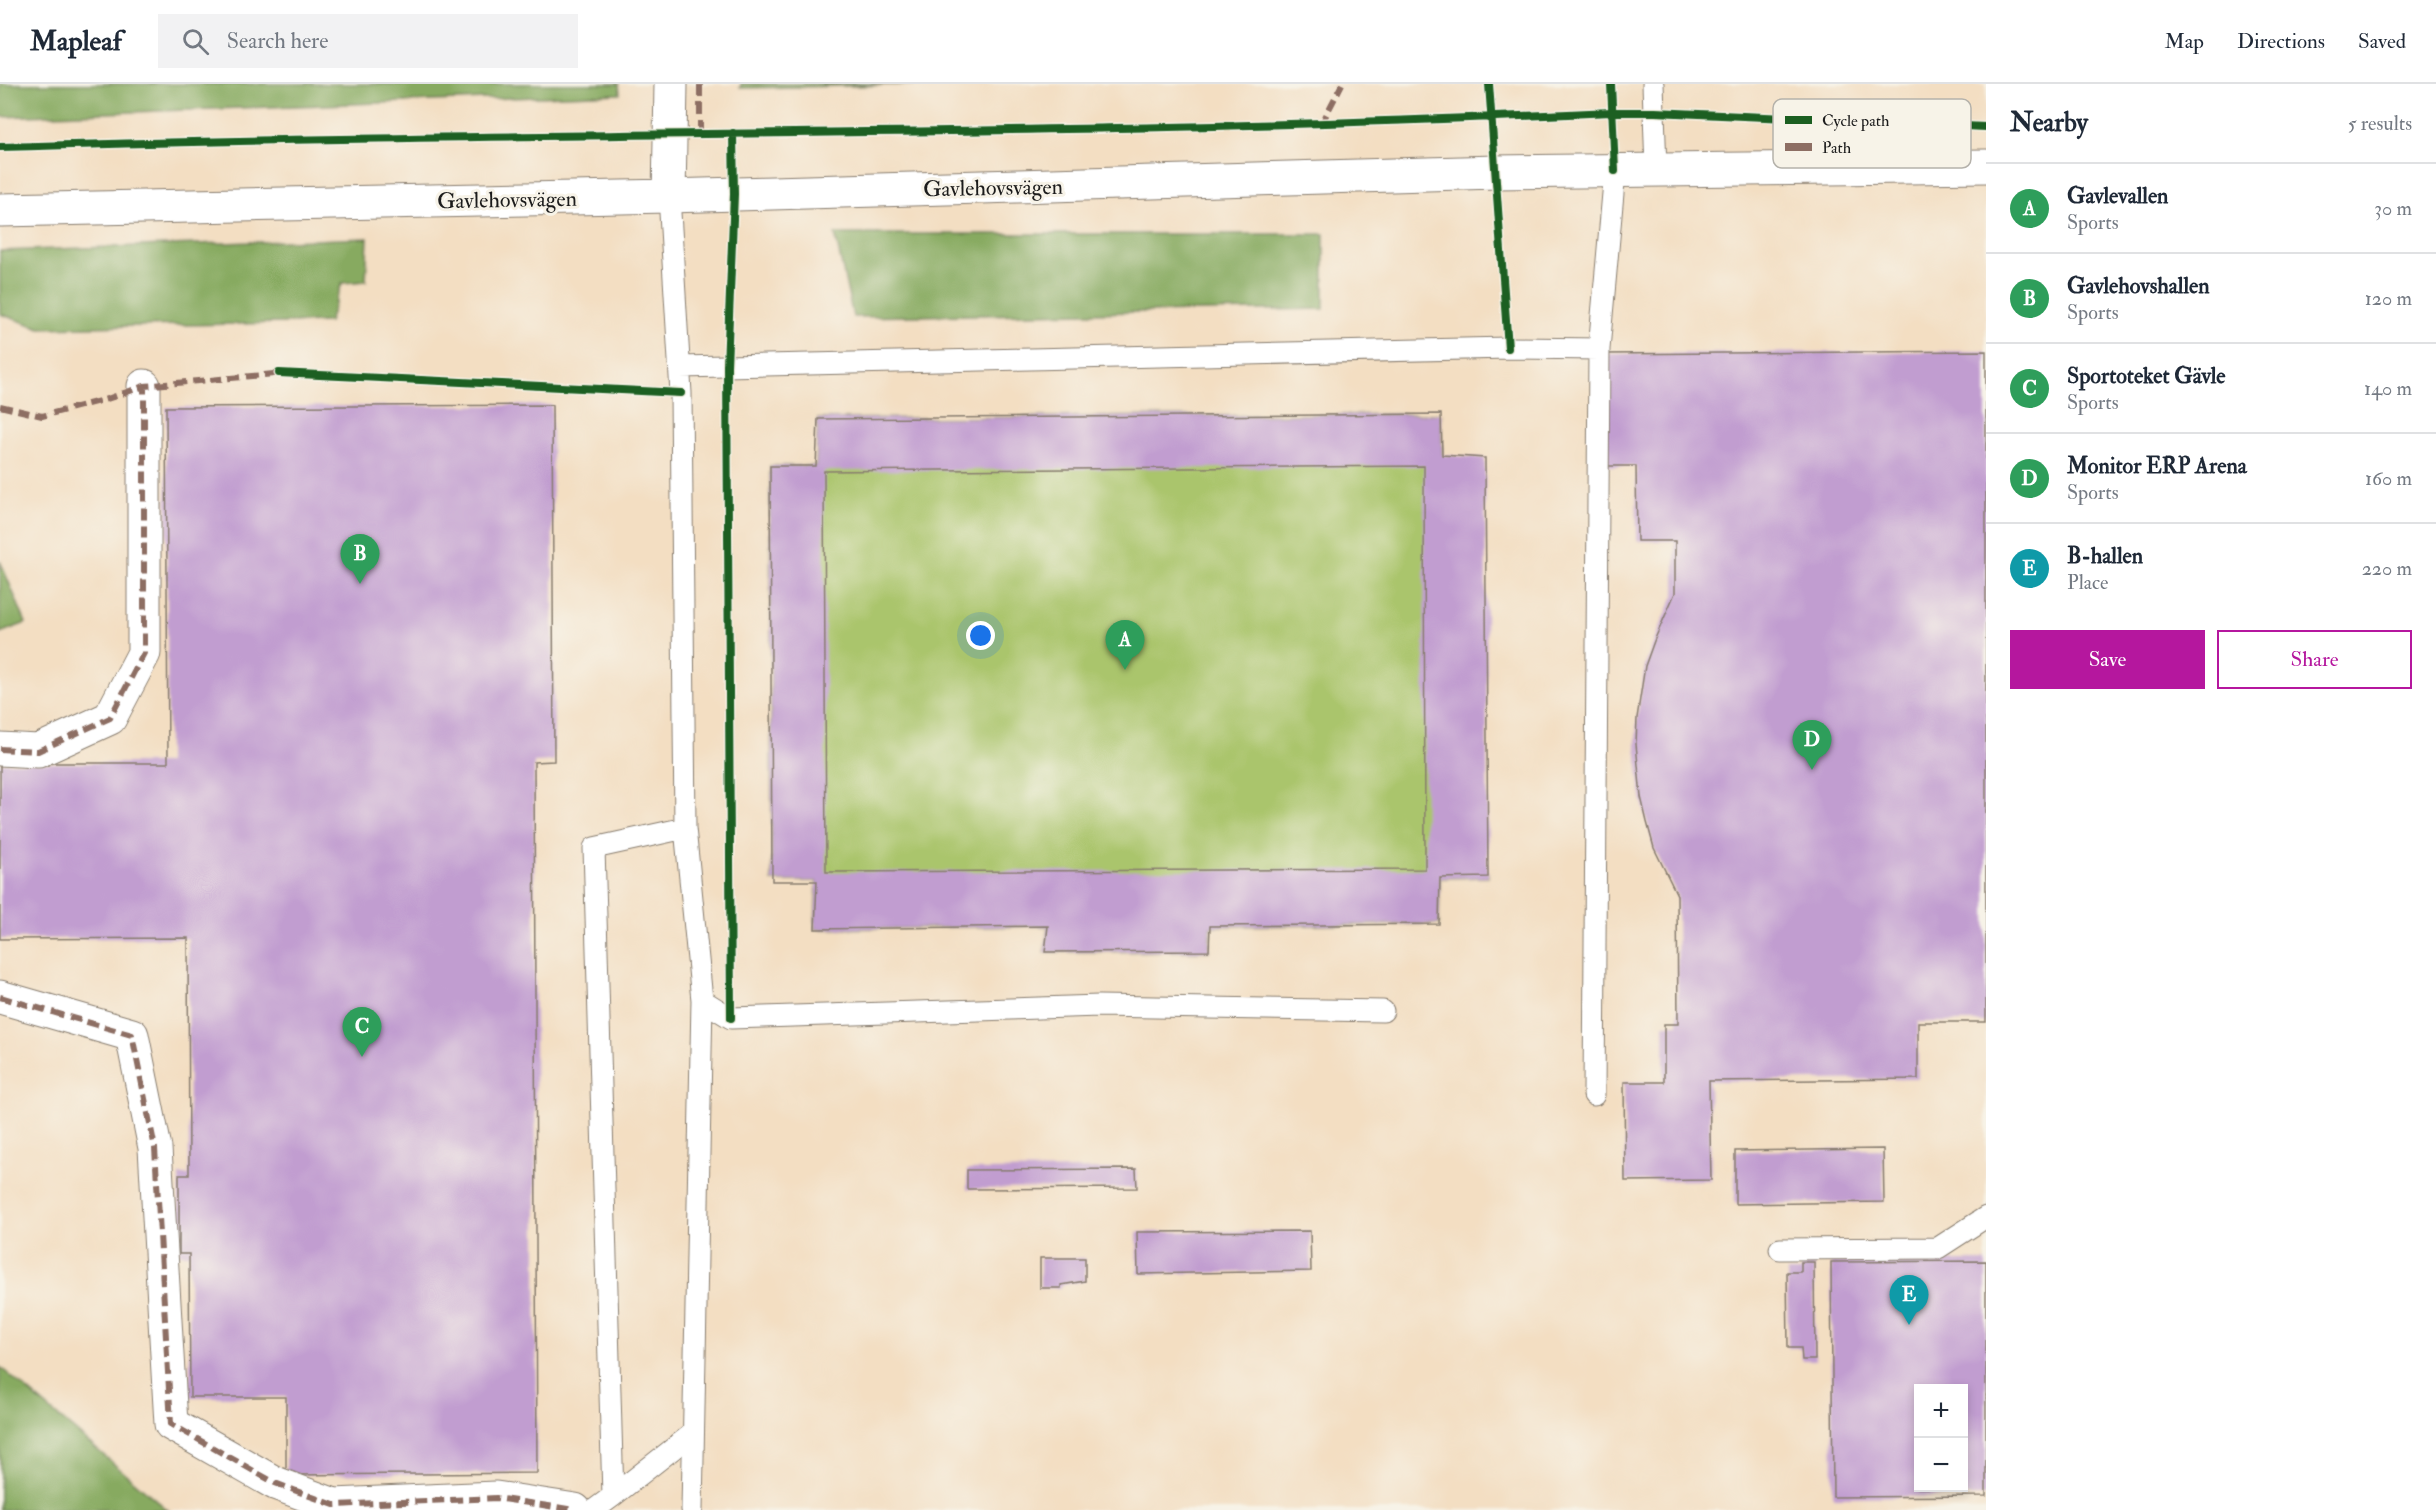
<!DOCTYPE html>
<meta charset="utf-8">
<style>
:root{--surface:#fff;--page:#f2f2f3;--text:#1f2937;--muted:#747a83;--line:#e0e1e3;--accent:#b5179e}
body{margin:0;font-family:"IM FELL Double Pica",serif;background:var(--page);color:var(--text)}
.controls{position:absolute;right:18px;bottom:18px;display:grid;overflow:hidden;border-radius:0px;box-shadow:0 3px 9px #0003}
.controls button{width:54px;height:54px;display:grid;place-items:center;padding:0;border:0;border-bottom:2px solid var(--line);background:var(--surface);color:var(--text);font:30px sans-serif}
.you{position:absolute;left:981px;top:552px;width:21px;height:21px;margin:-15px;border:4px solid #fff;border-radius:50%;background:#1a73e8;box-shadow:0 0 0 9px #1a73e833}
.badge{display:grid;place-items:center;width:39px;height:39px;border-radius:50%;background:var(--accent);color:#fff;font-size:20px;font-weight:700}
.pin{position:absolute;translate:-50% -50px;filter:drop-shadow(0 2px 3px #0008)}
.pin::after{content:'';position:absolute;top:32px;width:21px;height:18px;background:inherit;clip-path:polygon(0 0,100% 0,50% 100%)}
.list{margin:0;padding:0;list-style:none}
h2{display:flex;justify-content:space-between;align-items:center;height:78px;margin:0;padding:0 24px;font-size:26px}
h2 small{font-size:20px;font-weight:400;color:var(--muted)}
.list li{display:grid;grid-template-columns:39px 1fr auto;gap:18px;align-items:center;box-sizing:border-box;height:90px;padding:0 24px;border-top:2px solid var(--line)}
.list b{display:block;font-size:22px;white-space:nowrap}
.list p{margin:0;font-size:20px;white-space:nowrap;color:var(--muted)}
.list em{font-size:20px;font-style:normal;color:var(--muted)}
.actions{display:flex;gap:12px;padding:18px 24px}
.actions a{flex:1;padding:14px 0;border:2px solid var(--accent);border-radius:0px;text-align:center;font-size:21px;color:var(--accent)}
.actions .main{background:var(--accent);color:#fff}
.icon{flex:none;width:33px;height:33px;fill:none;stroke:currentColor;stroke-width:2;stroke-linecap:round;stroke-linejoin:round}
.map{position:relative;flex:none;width:1986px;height:1426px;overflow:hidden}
header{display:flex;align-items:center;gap:36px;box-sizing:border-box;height:84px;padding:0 30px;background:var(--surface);border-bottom:2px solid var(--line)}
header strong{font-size:28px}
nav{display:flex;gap:33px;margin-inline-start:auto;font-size:21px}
.search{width:420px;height:54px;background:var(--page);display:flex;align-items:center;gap:15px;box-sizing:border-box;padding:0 21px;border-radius:0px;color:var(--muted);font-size:22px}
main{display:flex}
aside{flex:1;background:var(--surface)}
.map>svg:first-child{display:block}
.green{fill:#aac56c;stroke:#637044;stroke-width:1.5}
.forest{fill:#87aa60;stroke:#52633e;stroke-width:1.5}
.building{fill:#c19dd0;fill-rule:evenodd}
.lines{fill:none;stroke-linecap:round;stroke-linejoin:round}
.lane-casing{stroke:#887d6f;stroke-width:23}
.street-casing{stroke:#887d6f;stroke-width:35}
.lane{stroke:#fff;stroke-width:21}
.street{stroke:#fff;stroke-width:33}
.quiet{stroke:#8d6e63;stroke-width:6;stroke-dasharray:12 6;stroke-linecap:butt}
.cycleway-casing{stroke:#f7f3e8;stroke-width:11}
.cycleway{stroke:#1b5e20;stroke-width:8}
.labels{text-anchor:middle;stroke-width:6;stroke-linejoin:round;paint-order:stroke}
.street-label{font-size:22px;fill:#1c1c1c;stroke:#f7f3e8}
.key{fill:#f7f3e8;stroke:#b5b2ab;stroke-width:1.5}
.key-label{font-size:16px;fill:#1c1c1c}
</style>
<header>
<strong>Mapleaf</strong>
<div class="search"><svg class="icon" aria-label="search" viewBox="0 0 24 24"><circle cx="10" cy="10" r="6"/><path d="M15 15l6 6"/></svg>Search here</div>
<nav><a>Map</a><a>Directions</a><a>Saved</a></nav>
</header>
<main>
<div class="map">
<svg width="1986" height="1426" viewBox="0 0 1986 1426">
<rect width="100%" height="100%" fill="#f7f3e8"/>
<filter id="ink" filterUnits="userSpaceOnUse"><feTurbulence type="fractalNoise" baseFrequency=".0167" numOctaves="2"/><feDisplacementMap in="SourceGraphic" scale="12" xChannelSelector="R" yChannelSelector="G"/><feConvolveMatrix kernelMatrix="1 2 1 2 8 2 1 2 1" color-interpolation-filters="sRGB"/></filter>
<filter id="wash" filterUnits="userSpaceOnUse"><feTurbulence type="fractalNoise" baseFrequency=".008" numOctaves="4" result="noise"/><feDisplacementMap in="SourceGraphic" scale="24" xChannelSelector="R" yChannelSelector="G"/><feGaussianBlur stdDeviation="1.35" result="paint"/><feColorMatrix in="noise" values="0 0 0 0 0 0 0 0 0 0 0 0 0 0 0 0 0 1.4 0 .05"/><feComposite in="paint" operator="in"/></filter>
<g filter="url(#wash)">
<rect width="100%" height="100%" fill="#f3dec2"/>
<path class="green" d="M1441 330 1442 371 1488 793 1440 794 1439 840 1211 842 1209 867 1045 868 1048 842 815 845 817 797H772L770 382H816L818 335Z"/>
<path class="forest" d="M0 0H619L620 10 0 33Z
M741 0H947L740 4Z
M835 150H1324V225L853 233Z
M368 154 366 197 342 199 329 238 40 244 0 230V167Z
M0 477 26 539 0 549Z
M0 1283 168 1426H0Z"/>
<g id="blocks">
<path class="building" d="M1986 267V938H1918V995L1709 997 1711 1096 1625 1097 1624 998H1664V940H1678L1677 811 1654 764 1647 738 1641 713 1636 660 1637 634 1645 582 1654 557 1675 509V457H1637L1636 382H1604L1603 270Z
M552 321 554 677 534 678 537 1389 286 1391V1313H190L189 1170H179V1091H189L188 854 0 855V679H168L166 323Z
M1441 330 1442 371 1485 374 1488 793 1440 794 1439 840 1210 842 1209 867 1045 868 1048 842 815 845 817 797H772L770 382H816L818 335ZM1424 382 1425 785 826 788 824 387Z
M1883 1065 1884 1118 1735 1120V1067Z
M1136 1085 1137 1104 967 1105V1086Z
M1310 1147 1311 1187 1138 1190 1137 1148Z
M1040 1174H1085V1197L1061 1201V1204H1040Z
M1986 1177V1412L1833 1413 1831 1178ZM1918 1304H1964V1404H1918Z
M1801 1178H1814L1815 1276H1802L1801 1264H1788L1787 1188H1801Z"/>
</g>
</g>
<g filter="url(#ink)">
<use href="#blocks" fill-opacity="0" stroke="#887d6f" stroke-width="1.5"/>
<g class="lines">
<g class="lane-casing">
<path id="lane" d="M1653 0 1656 85
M669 112 681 309 685 744 702 916 692 1426
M680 283 1508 264 1599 265
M702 916 731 934 1099 922 1383 927
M1594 1011 1599 265 1615 87
M1780 1165 1938 1164 1986 1133
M613 1412 693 1349
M594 1426 613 1412 594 764 685 744"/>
</g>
<g class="street-casing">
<path id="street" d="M669 112 671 0
M0 126 669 112 1496 88 1986 82
M0 665 38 667 110 634 144 569V302
M0 913 132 951 155 1064 171 1340 275 1399 334 1421 496 1414 575 1426"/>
</g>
<use href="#lane" class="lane"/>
<use href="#street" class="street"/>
<path class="quiet" d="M1321 41 1342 0
M700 49V0
M0 322 42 332 107 315 144 302 285 289
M0 665 38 667 110 634 144 569V302
M0 913 132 951 155 1064 171 1340 275 1399 334 1421 496 1414 575 1426"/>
<g class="cycleway-casing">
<path id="cycleway" d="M1489 0 1508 264
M1611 0 1615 87
M0 63C537 46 1074 54 1611 28H1655L1986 43
M279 289 681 309
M731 934 727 282 734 110 733 49"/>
</g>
<use href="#cycleway" class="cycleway"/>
</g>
</g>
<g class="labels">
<g class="street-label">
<text transform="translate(993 103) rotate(-1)" y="8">Gavlehovsvägen</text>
<text transform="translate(507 115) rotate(-1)" y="8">Gavlehovsvägen</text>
</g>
</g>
<rect x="1773" y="15" width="198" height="69" rx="9" class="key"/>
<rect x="1785" y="32" width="27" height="8" fill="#1b5e20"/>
<rect x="1785" y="59" width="27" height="8" fill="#8d6e63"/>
<g class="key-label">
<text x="1822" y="42">Cycle path</text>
<text x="1822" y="69">Path</text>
</g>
</svg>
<div class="controls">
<button>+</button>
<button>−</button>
</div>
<div class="you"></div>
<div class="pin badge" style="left:1125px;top:586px;background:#2e9e5b">A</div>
<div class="pin badge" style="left:360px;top:500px;background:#2e9e5b">B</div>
<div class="pin badge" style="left:362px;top:973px;background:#2e9e5b">C</div>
<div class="pin badge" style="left:1812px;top:686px;background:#2e9e5b">D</div>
<div class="pin badge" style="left:1909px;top:1241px;background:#0f9aa8">E</div>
</div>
<aside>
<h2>Nearby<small>5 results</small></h2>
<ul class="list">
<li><span class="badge" style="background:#2e9e5b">A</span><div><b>Gavlevallen</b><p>Sports</p></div><em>30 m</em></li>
<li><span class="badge" style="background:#2e9e5b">B</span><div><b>Gavlehovshallen</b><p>Sports</p></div><em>120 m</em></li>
<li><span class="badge" style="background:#2e9e5b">C</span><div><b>Sportoteket Gävle</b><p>Sports</p></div><em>140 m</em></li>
<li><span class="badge" style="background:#2e9e5b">D</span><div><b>Monitor ERP Arena</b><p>Sports</p></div><em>160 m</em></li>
<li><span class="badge" style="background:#0f9aa8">E</span><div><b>B-hallen</b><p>Place</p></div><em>220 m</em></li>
</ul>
<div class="actions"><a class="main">Save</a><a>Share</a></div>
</aside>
</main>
